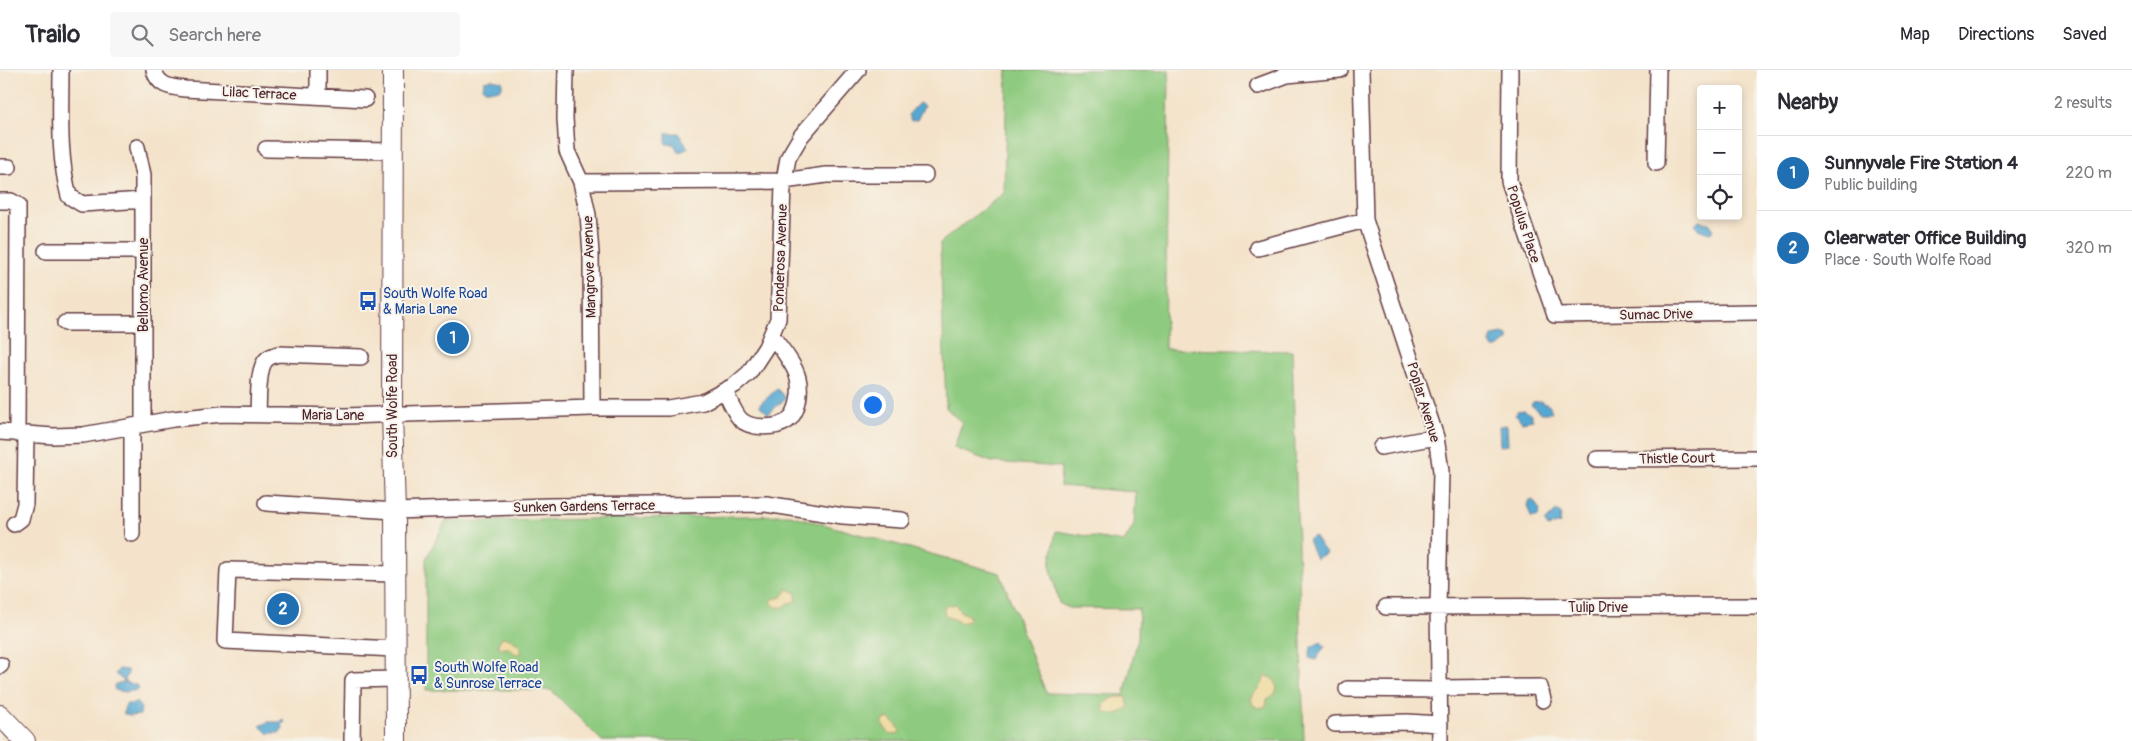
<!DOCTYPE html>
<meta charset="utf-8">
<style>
:root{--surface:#fff;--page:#f7f7f7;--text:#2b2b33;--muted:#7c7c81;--line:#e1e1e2;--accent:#1f6fb2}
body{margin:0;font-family:Pangolin,sans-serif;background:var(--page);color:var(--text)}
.controls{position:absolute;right:15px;top:15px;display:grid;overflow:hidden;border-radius:5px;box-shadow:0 2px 8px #0003}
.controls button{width:45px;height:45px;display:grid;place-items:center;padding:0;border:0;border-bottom:1px solid var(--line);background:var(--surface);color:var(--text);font:25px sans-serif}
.you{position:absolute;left:872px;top:334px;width:18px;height:18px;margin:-12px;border:4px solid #fff;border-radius:50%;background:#1a73e8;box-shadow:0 0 0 8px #1a73e833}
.badge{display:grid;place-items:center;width:32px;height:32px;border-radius:50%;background:var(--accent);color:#fff;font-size:16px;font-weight:700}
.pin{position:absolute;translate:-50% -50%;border:2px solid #fff;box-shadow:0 1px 5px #0006}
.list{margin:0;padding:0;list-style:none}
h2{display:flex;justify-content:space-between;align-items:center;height:65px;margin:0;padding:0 20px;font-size:21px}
h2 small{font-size:16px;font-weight:400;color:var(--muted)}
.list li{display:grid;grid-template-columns:32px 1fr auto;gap:15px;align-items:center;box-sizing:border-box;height:75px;padding:0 20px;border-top:1px solid var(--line)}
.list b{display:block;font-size:19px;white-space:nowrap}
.list p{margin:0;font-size:16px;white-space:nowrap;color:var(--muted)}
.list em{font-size:16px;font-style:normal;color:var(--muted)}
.icon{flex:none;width:28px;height:28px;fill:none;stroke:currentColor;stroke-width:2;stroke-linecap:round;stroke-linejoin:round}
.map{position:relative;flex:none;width:1757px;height:671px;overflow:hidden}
header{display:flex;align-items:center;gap:30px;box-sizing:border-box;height:70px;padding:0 25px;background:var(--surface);border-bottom:1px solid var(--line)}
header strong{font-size:24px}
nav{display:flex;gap:28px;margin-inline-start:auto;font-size:18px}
.search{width:350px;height:45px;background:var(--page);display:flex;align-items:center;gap:12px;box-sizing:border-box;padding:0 18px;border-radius:5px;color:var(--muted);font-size:19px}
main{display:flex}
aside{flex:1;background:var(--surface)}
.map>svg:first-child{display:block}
.green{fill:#8eca7f;stroke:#6c7455}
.sand{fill:#eeda9e;stroke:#9c7c64}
.water{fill:#55a8d1;stroke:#50647e}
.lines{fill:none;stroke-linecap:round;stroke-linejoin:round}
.minor-casing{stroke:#643c43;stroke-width:18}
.major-casing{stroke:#643c43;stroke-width:22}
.minor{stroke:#fff;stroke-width:15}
.major{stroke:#fff;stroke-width:20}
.labels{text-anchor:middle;stroke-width:4;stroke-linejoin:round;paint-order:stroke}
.street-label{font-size:14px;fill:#4a1f2b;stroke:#f7f3e8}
.transit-label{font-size:14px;fill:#164399;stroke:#f7f3e8;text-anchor:start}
</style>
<header>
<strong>Trailo</strong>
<div class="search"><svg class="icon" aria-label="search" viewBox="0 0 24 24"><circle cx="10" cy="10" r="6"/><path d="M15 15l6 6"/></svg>Search here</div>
<nav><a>Map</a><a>Directions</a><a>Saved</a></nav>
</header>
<main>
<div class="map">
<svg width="1757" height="671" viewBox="0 0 1757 671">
<rect width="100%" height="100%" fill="#f7f3e8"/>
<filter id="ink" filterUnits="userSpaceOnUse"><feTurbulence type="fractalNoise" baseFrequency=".02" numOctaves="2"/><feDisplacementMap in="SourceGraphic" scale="10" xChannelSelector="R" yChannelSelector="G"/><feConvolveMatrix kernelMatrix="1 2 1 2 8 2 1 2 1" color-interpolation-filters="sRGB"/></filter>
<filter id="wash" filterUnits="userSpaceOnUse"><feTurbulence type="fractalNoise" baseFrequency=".0096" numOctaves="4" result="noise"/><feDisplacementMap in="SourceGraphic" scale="20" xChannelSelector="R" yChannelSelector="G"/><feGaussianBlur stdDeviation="1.12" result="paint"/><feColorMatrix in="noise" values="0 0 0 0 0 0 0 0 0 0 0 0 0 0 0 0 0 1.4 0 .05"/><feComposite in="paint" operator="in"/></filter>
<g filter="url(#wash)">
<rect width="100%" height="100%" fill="#f4e3ca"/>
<path class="green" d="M1007 0H1169L1165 279 1292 281 1304 671H602L551 620H426V489L445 452 790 445 1000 503 1046 623 1124 625 1138 568 1139 539 1069 538 1059 533 1050 495 1056 461 1124 472 1134 455 1136 422 1060 416 1061 397 992 392 954 378 962 353 946 338 940 173 1004 123Z"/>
<path class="sand" d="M788 519 796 523V531L788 533 784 537H776L771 532 773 529 782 527Z
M955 534 960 541 969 546 968 551 961 553 945 545 944 539 946 536Z
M502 567C510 568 522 574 521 583L516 584 509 578H500L498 574Z
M1265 606H1268L1275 611C1279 621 1275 625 1267 629L1266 636 1259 638 1253 635 1251 629 1254 624 1261 617Z
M1117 627H1126L1129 636C1125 642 1114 646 1107 643L1104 640C1103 632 1110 629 1117 627Z
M888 648 896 654 900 660 898 664 890 665 883 655V651Z"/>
<path class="water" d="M492 9 502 11V17L500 20H485L483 18 484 11Z
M919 33 924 36 917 50 911 51 908 45Z
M666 63H679L688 78 679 83 674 74H666Z
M1698 151 1709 153 1713 158 1712 162 1709 163 1698 159 1695 154Z
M1503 264 1508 266V270L1498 278H1493L1490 273 1492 266Z
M777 319 786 328 768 344 759 335Z
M1540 331 1550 336 1552 343H1541L1531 335 1533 332Z
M1524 340 1531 345 1533 350 1522 352 1515 345 1517 341Z
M1507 355 1508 375 1500 376 1499 356Z
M1529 430H1533L1540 440 1538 447H1531L1527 435Z
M1556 441 1561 444 1560 453 1548 457 1545 452Z
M1314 466 1326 483 1316 489 1308 470Z
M1321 572 1325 576 1316 590 1309 588 1311 577Z
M119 599 127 600 128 604 124 609 127 613 137 615 139 617 138 620 125 622 115 620 114 617 115 614 125 612 115 604Z
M136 632 141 638 140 645 129 646 123 643 126 634H134Z
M283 650 285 652 282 654 283 658 279 663H267L260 656 268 652H280Z"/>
</g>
<g filter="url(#ink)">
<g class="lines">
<g class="minor-casing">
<path id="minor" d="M61 0C61 42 58 85 69 126L82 134 143 130
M154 0C158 16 170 17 185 19L365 29
M318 0V26
M566 0 565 48 567 81 581 112 588 145 591 183 592 338
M1361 0 1365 150 1436 367 1441 401 1438 537 1440 671
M1510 0 1509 111 1555 245 1757 242
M1258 16 1287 5 1340 0
M137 77 143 105V354
M266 79 392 81
M1656 93 1658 0
M0 97H9
M581 112 784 111 826 105H925
M0 131H11L18 135 17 364
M1258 178 1365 150
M46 181H143
M65 253H143
M725 321C729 330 734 342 740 349 750 359 775 359 787 351 799 343 801 320 798 308 794 293 780 277 771 265
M258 343C259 331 257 297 267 289 270 286 275 285 278 284L361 287
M0 362 53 366 83 365 173 349 222 344 345 346 592 338H668L703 332 735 315 749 303 766 277 778 249 783 116 788 88 801 66 858 0
M1381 377 1436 367
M1597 389 1757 388
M266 433 395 441 549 436 766 434 843 446 902 450
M14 454 21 449 25 434 26 365
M132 464V356
M395 504 228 500 225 571 395 579
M1386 537 1757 536
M0 596 1 595
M1439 618 1540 617 1543 630
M1347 619 1439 620
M1335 654 1407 652 1440 654
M352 671 353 610 395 609"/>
</g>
<g class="major-casing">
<path id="major" d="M393 0 392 344 395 441 396 671
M0 645 25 671"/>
</g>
<use href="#minor" class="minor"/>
<use href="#major" class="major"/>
</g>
</g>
<defs>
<g id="bus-bare" transform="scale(1.5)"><path d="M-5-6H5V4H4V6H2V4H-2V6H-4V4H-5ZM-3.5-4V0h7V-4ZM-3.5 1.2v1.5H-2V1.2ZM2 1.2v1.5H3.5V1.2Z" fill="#1a4fb4" stroke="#f7f3e8" stroke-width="2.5" paint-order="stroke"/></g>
</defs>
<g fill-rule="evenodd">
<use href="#bus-bare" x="368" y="231"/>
<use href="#bus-bare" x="419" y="605"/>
</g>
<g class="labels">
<g class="street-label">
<text transform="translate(259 23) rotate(3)" y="5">Lilac Terrace</text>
<text transform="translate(1524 154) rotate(72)" y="5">Populus Place</text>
<text transform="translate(780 188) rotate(-88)" y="5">Ponderosa Avenue</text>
<text transform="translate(589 197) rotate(-92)" y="5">Mangrove Avenue</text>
<text transform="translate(143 215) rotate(-90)" y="5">Bellomo Avenue</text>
<text transform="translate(1656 244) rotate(-1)" y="5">Sumac Drive</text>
<text transform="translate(1424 332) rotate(73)" y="5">Poplar Avenue</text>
<text transform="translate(392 336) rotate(-90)" y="5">South Wolfe Road</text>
<text x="333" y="350">Maria Lane</text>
<text transform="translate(1677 388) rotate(-1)" y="5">Thistle Court</text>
<text transform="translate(584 436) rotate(-1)" y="5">Sunken Gardens Terrace</text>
<text x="1598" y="542">Tulip Drive</text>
</g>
<g class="transit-label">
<text x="383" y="228">South Wolfe Road<tspan x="383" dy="16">&amp; Maria Lane</tspan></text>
<text x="434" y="602">South Wolfe Road<tspan x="434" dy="16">&amp; Sunrose Terrace</tspan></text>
</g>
</g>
</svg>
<div class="controls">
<button>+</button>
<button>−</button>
<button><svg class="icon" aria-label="locate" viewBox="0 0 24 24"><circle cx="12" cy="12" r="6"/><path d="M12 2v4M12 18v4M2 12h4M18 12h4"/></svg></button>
</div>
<div class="you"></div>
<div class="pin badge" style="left:453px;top:268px">1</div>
<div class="pin badge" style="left:283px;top:539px">2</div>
</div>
<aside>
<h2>Nearby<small>2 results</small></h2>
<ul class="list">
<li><span class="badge">1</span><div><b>Sunnyvale Fire Station 4</b><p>Public building</p></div><em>220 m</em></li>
<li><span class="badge">2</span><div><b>Clearwater Office Building</b><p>Place · South Wolfe Road</p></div><em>320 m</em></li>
</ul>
</aside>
</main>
